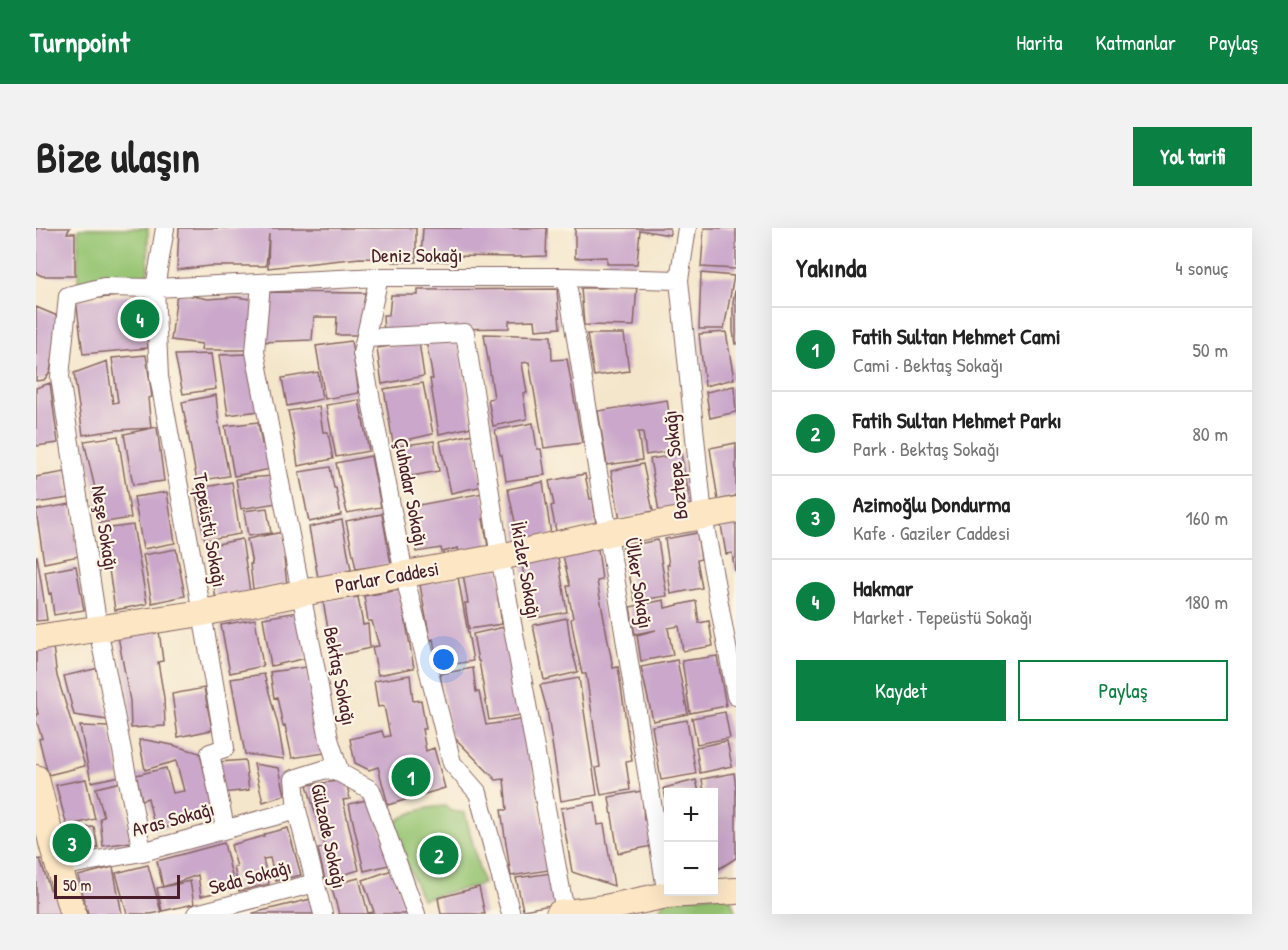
<!DOCTYPE html>
<html lang="tr">
<meta charset="utf-8">
<style>
:root{--surface:#fff;--page:#f2f2f2;--text:#222;--muted:#767676;--line:#e0e0e0;--accent:#0b8043}
body{margin:0;font-family:"Patrick Hand",sans-serif;background:var(--page);color:var(--text)}
.controls{position:absolute;right:18px;bottom:18px;display:grid;overflow:hidden;border-radius:0px;box-shadow:0 6px 24px #0002}
.controls button{width:54px;height:54px;display:grid;place-items:center;padding:0;border:0;border-bottom:2px solid var(--line);background:var(--surface);color:var(--text);font:30px sans-serif}
.scale{position:absolute;left:18px;bottom:15px;width:126px;box-sizing:border-box;padding-left:6px;border:3px solid #4a1f2b;border-top:0;font-size:16px;line-height:21px;white-space:nowrap;color:#4a1f2b;-webkit-text-stroke:4px #fcf5e5;paint-order:stroke}
.you{position:absolute;left:408px;top:432px;width:21px;height:21px;margin:-15px;border:4px solid #fff;border-radius:50%;background:#1a73e8;box-shadow:0 0 0 9px #1a73e833}
.badge{display:grid;place-items:center;width:39px;height:39px;border-radius:50%;background:var(--accent);color:#fff;font-size:20px;font-weight:700}
.pin{position:absolute;translate:-50% -50%;border:3px solid #fff;box-shadow:0 2px 6px #0006}
.list{margin:0;padding:0;list-style:none}
h2{display:flex;justify-content:space-between;align-items:center;height:78px;margin:0;padding:0 24px;font-size:26px}
h2 small{font-size:20px;font-weight:400;color:var(--muted)}
.list li{display:grid;grid-template-columns:39px 1fr auto;gap:18px;align-items:center;box-sizing:border-box;height:84px;padding:0 24px;border-top:2px solid var(--line)}
.list b{display:block;font-size:22px;white-space:nowrap}
.list p{margin:0;font-size:20px;white-space:nowrap;color:var(--muted)}
.list em{font-size:20px;font-style:normal;color:var(--muted)}
.actions{display:flex;gap:12px;padding:18px 24px}
.actions a{flex:1;padding:14px 0;border:2px solid var(--accent);border-radius:0px;text-align:center;font-size:21px;color:var(--accent)}
.actions .main{background:var(--accent);color:#fff}
.map{position:relative;flex:none;width:700px;height:686px;overflow:hidden;border-radius:0px}
header{display:flex;align-items:center;gap:36px;box-sizing:border-box;height:84px;padding:0 30px;background:var(--accent);color:#fff}
header strong{font-size:28px}
nav{display:flex;gap:33px;margin-inline-start:auto;font-size:21px}
.intro{display:flex;align-items:center;justify-content:space-between;box-sizing:border-box;height:144px;padding:0 36px}
h1{margin:0;font-size:42px}
.button{padding:15px 27px;border-radius:0px;background:var(--accent);color:#fff;font-size:21px;font-weight:700}
main{display:flex;gap:36px;padding:0 36px}
aside{flex:1;background:var(--surface);border-radius:0px;box-shadow:0 6px 24px #0002}
.map>svg:first-child{display:block}
.green{fill:#96c472;stroke:#70724e;stroke-width:1.5}
.building{fill:#cba8cb}
.lines{fill:none;stroke-linecap:round;stroke-linejoin:round}
.street-casing{stroke:#866563;stroke-width:20}
.secondary-casing{stroke:#866563;stroke-width:28}
.street{stroke:#fff;stroke-width:18}
.secondary{stroke:#fce6c4;stroke-width:26}
.labels{text-anchor:middle;stroke-width:4.5;stroke-linejoin:round;paint-order:stroke}
.street-label{font-size:20px;fill:#4a1f2b;stroke:#fcf5e5}
</style>
<header>
<strong>Turnpoint</strong>
<nav><a>Harita</a><a>Katmanlar</a><a>Paylaş</a></nav>
</header>
<div class="intro"><h1>Bize ulaşın</h1><a class="button">Yol tarifi</a></div>
<main>
<div class="map">
<svg width="700" height="686" viewBox="0 0 700 686">
<rect width="100%" height="100%" fill="#fcf5e5"/>
<filter id="ink" filterUnits="userSpaceOnUse"><feTurbulence type="fractalNoise" baseFrequency=".0167" numOctaves="2"/><feDisplacementMap in="SourceGraphic" scale="12" xChannelSelector="R" yChannelSelector="G"/><feConvolveMatrix kernelMatrix="1 2 1 2 8 2 1 2 1" color-interpolation-filters="sRGB"/></filter>
<filter id="wash" filterUnits="userSpaceOnUse"><feTurbulence type="fractalNoise" baseFrequency=".008" numOctaves="4" result="noise"/><feDisplacementMap in="SourceGraphic" scale="24" xChannelSelector="R" yChannelSelector="G"/><feGaussianBlur stdDeviation="1.35" result="paint"/><feColorMatrix in="noise" values="0 0 0 0 0 0 0 0 0 0 0 0 0 0 0 0 0 1.4 0 .05"/><feComposite in="paint" operator="in"/></filter>
<g filter="url(#wash)">
<rect width="100%" height="100%" fill="#f4e6cb"/>
<path class="green" d="M43 0H112V53L42 58V3Z
M409 578 415 583 429 585 447 656 386 671 354 598C371 585 387 579 409 578Z
M693 666 700 686H622L630 671Z"/>
<g id="blocks">
<path class="building" d="M0 0H34L31 5H39V48H6L0 45Z
M143 0H380V34H357V31L324 30 232 40 233 6 230 38H173L141 42Z
M387 0H511L510 28 478 29 418 28V34L385 32Z
M539 0H634V7L604 2 601 36H571V29L539 30Z
M668 0H700V41L665 39Z
M665 45 698 48 688 101H663Z
M601 57 598 98 548 97 545 60H565Z
M521 61 524 100 500 102 499 92 473 93V100L413 101 348 108 347 87H353L355 67H382V62Z
M699 63H700V116H699L697 103V74Z
M228 64 329 65 325 107H300L301 89H278L276 112 224 114Z
M141 65 172 71 200 69 221 72 214 122H165L166 116 135 112Z
M107 66 112 120 47 126 40 72Z
M0 79 24 89 14 144 8 152 0 153Z
M690 104 698 151 669 158 663 106Z
M448 106 515 108 516 132 531 131 546 215 508 220 493 134 486 135 491 165H487L491 191 457 198 452 171 458 170Z
M551 106H588L593 143 558 148Z
M422 111 436 199 403 206 394 151H397L390 113Z
M315 113 323 165 289 171 280 118Z
M383 114 388 148 346 156 341 120Z
M175 126 180 161 147 166 139 127Z
M213 126 224 183 192 187 183 127Z
M110 127 116 169 112 170 115 200 81 202 47 207 38 145 71 133 77 175 82 174 76 130Z
M282 144 286 171 251 178 246 150Z
M14 155 22 215 0 218V160Z
M387 155 397 206 357 215 348 161Z
M698 158 700 184 674 190 670 164Z
M180 167 183 196 193 248 161 253 146 174Z
M323 172 333 223 300 229 290 177Z
M631 172 635 199H638L642 222 610 227 607 204H602L606 232 571 237 562 183Z
M283 178 287 204H292L297 231 262 238 258 210 252 183Z
M222 194 226 216 230 215 235 241 198 248 189 198Z
M497 195 501 221H505L509 247 470 253 466 227H464L459 202Z
M121 199 128 253 97 257 88 206Z
M437 206 447 258 415 265 404 213Z
M82 208 95 290 64 295 61 269 48 213Z
M398 213 403 243 365 250 362 218Z
M700 215V268L682 272 674 220Z
M645 226 655 279 623 284 614 231Z
M335 228 345 279 311 285 300 235Z
M607 236 617 283 584 291 575 243Z
M294 239 298 260H300L305 287 273 294 263 244Z
M29 244 33 270 0 275V249Z
M549 246 554 271H557L560 296 520 303 515 278 518 277 513 253Z
M237 248 241 275 205 281 200 251Z
M196 254 204 306 169 312 159 261Z
M507 254 515 307 483 313 472 261Z
M131 264 139 315 107 321 98 269Z
M447 265 452 291H447L452 318 423 324 422 320 406 324 405 320 380 324 372 279Z
M34 276 43 328 8 335 0 282Z
M231 280 235 305 212 308 208 283Z
M346 286 355 336 320 341 310 293Z
M306 292 315 342 282 350 273 299Z
M700 295V344H699L696 325 690 326 685 297Z
M97 297 111 376 79 382 67 301Z
M247 304 252 331H248L251 356 217 361 214 336H216L211 311Z
M661 305 665 331 661 332 666 360 635 366 631 337H633L629 311Z
M206 311 214 364 180 372 172 318Z
M622 312 631 368 599 373 587 319Z
M140 321 149 368 116 375 107 327Z
M562 321 566 352 561 353 577 440 582 439 596 533 590 534 594 562 565 567 560 540 564 539 550 446H546L540 418 535 391 537 390 531 358H534L527 328Z
M0 328H1L11 392 0 393Z
M522 329 531 384 494 391 486 336Z
M40 338 48 382 18 387 15 365 13 366 9 344Z
M463 341 467 370H462L466 396 433 401 429 375H432L427 346Z
M422 349 437 433 402 439 397 411 394 412 384 357Z
M364 362 378 440 342 447 336 419 343 418 336 393H332L328 368Z
M322 369 327 397 332 396 334 420 297 429 287 373Z
M628 372 629 380 660 373 663 395 673 393 677 418 647 423 643 398 632 400 637 427 605 433 601 407 620 402 599 406 594 379Z
M262 384 271 430 235 438 227 390Z
M531 390 535 418 542 444 508 452 497 397Z
M219 391 227 438 194 445 185 397Z
M468 399 486 487 453 492 443 433H442L437 406Z
M123 403 127 433 122 434 128 470 129 498 95 500 94 473 82 408Z
M17 419 21 448 49 538 12 547 3 511 6 510 0 492V486H2L0 478V421Z
M681 428 690 478 654 485 646 433Z
M641 432 652 486 617 493 605 439Z
M270 439 289 525 256 530 249 497 247 498 241 469 238 470 234 444Z
M63 440 72 492 38 487 28 448Z
M437 440 440 464H443L450 497 489 491 513 642 475 648 465 582H471L468 551 460 552 412 503 413 496 404 446Z
M228 446 242 497 248 531 209 526 195 451Z
M374 447 377 473 385 472 390 501H386L390 523 398 520 409 560 352 577 342 539 333 542 319 535 314 511 346 503 348 509 354 508 348 478 342 479 338 453Z
M543 450 561 567 525 573 511 482 504 457Z
M168 460 176 502 142 509 136 466Z
M689 484 694 510 661 516 656 490Z
M651 492 660 546 625 552 616 498Z
M44 498 73 499 84 548 55 554Z
M103 512H110L136 517 164 525 178 588 119 602 112 570 106 572 100 547 130 540 137 565 148 563 140 533 109 542Z
M691 513 696 538 664 545 660 519Z
M209 532 213 562 186 565 183 534Z
M218 536 243 540 249 567 227 574Z
M698 545 700 561V630L683 641 678 613V564H668L666 551Z
M50 551 59 591 31 598 20 557Z
M310 552 314 571 307 572 323 642 289 652 282 621 289 619 271 557Z
M660 552 663 564H633L631 578 628 560Z
M85 554 95 614 67 618 64 590 68 589 60 560Z
M606 563 608 592H613L616 618 582 625 573 569Z
M335 571 357 636 328 643 313 576Z
M559 574 562 597 568 596 578 658 536 644 525 580Z
M58 599 62 620 31 624 28 601Z
M252 600 265 647 240 653 234 630 227 631 233 656 203 663 198 639H201L195 617 228 608V606Z
M188 615 199 660 165 668 162 647 127 659 154 653 158 676 126 683 121 660 127 659 121 633Z
M4 631 14 662 19 661 27 686H0V632Z
M112 637 125 684 115 686H91L80 645Z
M77 639 86 686H52L42 648Z
M356 642 371 686H303L295 657 323 650 332 685 338 684 327 652Z
M515 645 521 676 487 682 480 650Z
M443 659 449 686H405L402 670Z
M275 671 280 686H217V685Z"/>
</g>
</g>
<g filter="url(#ink)">
<use href="#blocks" fill-opacity="0" stroke="#866563" stroke-width="1.5"/>
<g class="lines">
<g class="street-casing">
<path id="street" d="M129 0 119 60 123 149 166 385 189 520 174 525 189 600
M651 0 643 52 667 288 700 468
M343 49 326 125 368 346 416 535 442 565 475 686
M530 49 631 667
M225 56 219 124 293 511 304 545 335 562 380 686
M330 110 429 105 464 329 529 684
M106 624 62 400 24 149 32 68 68 59 119 60 343 49H530L643 52
M23 639 106 624 261 582
M160 686 279 655
M287 686 261 582 258 551 290 541 304 545"/>
</g>
<g class="secondary-casing">
<path id="secondary" d="M0 410 166 385 265 365 464 329 572 305 700 282
M0 550 17 619 37 686
M523 686 569 680 631 667 700 663"/>
</g>
<use href="#street" class="street"/>
<use href="#secondary" class="secondary"/>
</g>
</g>
<g class="labels">
<g class="street-label">
<text x="381" y="34">Deniz Sokağı</text>
<text transform="translate(639 237) rotate(-96)" y="7">Boztepe Sokağı</text>
<text transform="translate(375 264) rotate(79)" y="7">Çuhadar Sokağı</text>
<text transform="translate(69 300) rotate(81)" y="7">Neşe Sokağı</text>
<text transform="translate(174 302) rotate(80)" y="7">Tepeüstü Sokağı</text>
<text transform="translate(490 342) rotate(80)" y="7">İkizler Sokağı</text>
<text transform="translate(351 349) rotate(-10)" y="7">Parlar Caddesi</text>
<text transform="translate(603 355) rotate(81)" y="7">Ülker Sokağı</text>
<text transform="translate(304 448) rotate(79)" y="7">Bektaş Sokağı</text>
<text transform="translate(137 591) rotate(-15)" y="7">Aras Sokağı</text>
<text transform="translate(293 608) rotate(78)" y="7">Gülzade Sokağı</text>
<text transform="translate(214 649) rotate(-15)" y="7">Seda Sokağı</text>
</g>
</g>
</svg>
<div class="controls">
<button>+</button>
<button>−</button>
</div>
<div class="scale">50 m</div>
<div class="you"></div>
<div class="pin badge" style="left:375px;top:549px">1</div>
<div class="pin badge" style="left:403px;top:627px">2</div>
<div class="pin badge" style="left:36px;top:615px">3</div>
<div class="pin badge" style="left:104px;top:91px">4</div>
</div>
<aside>
<h2>Yakında<small>4 sonuç</small></h2>
<ul class="list">
<li><span class="badge">1</span><div><b>Fatih Sultan Mehmet Cami</b><p>Cami · Bektaş Sokağı</p></div><em>50 m</em></li>
<li><span class="badge">2</span><div><b>Fatih Sultan Mehmet Parkı</b><p>Park · Bektaş Sokağı</p></div><em>80 m</em></li>
<li><span class="badge">3</span><div><b>Azimoğlu Dondurma</b><p>Kafe · Gaziler Caddesi</p></div><em>160 m</em></li>
<li><span class="badge">4</span><div><b>Hakmar</b><p>Market · Tepeüstü Sokağı</p></div><em>180 m</em></li>
</ul>
<div class="actions"><a class="main">Kaydet</a><a>Paylaş</a></div>
</aside>
</main>
